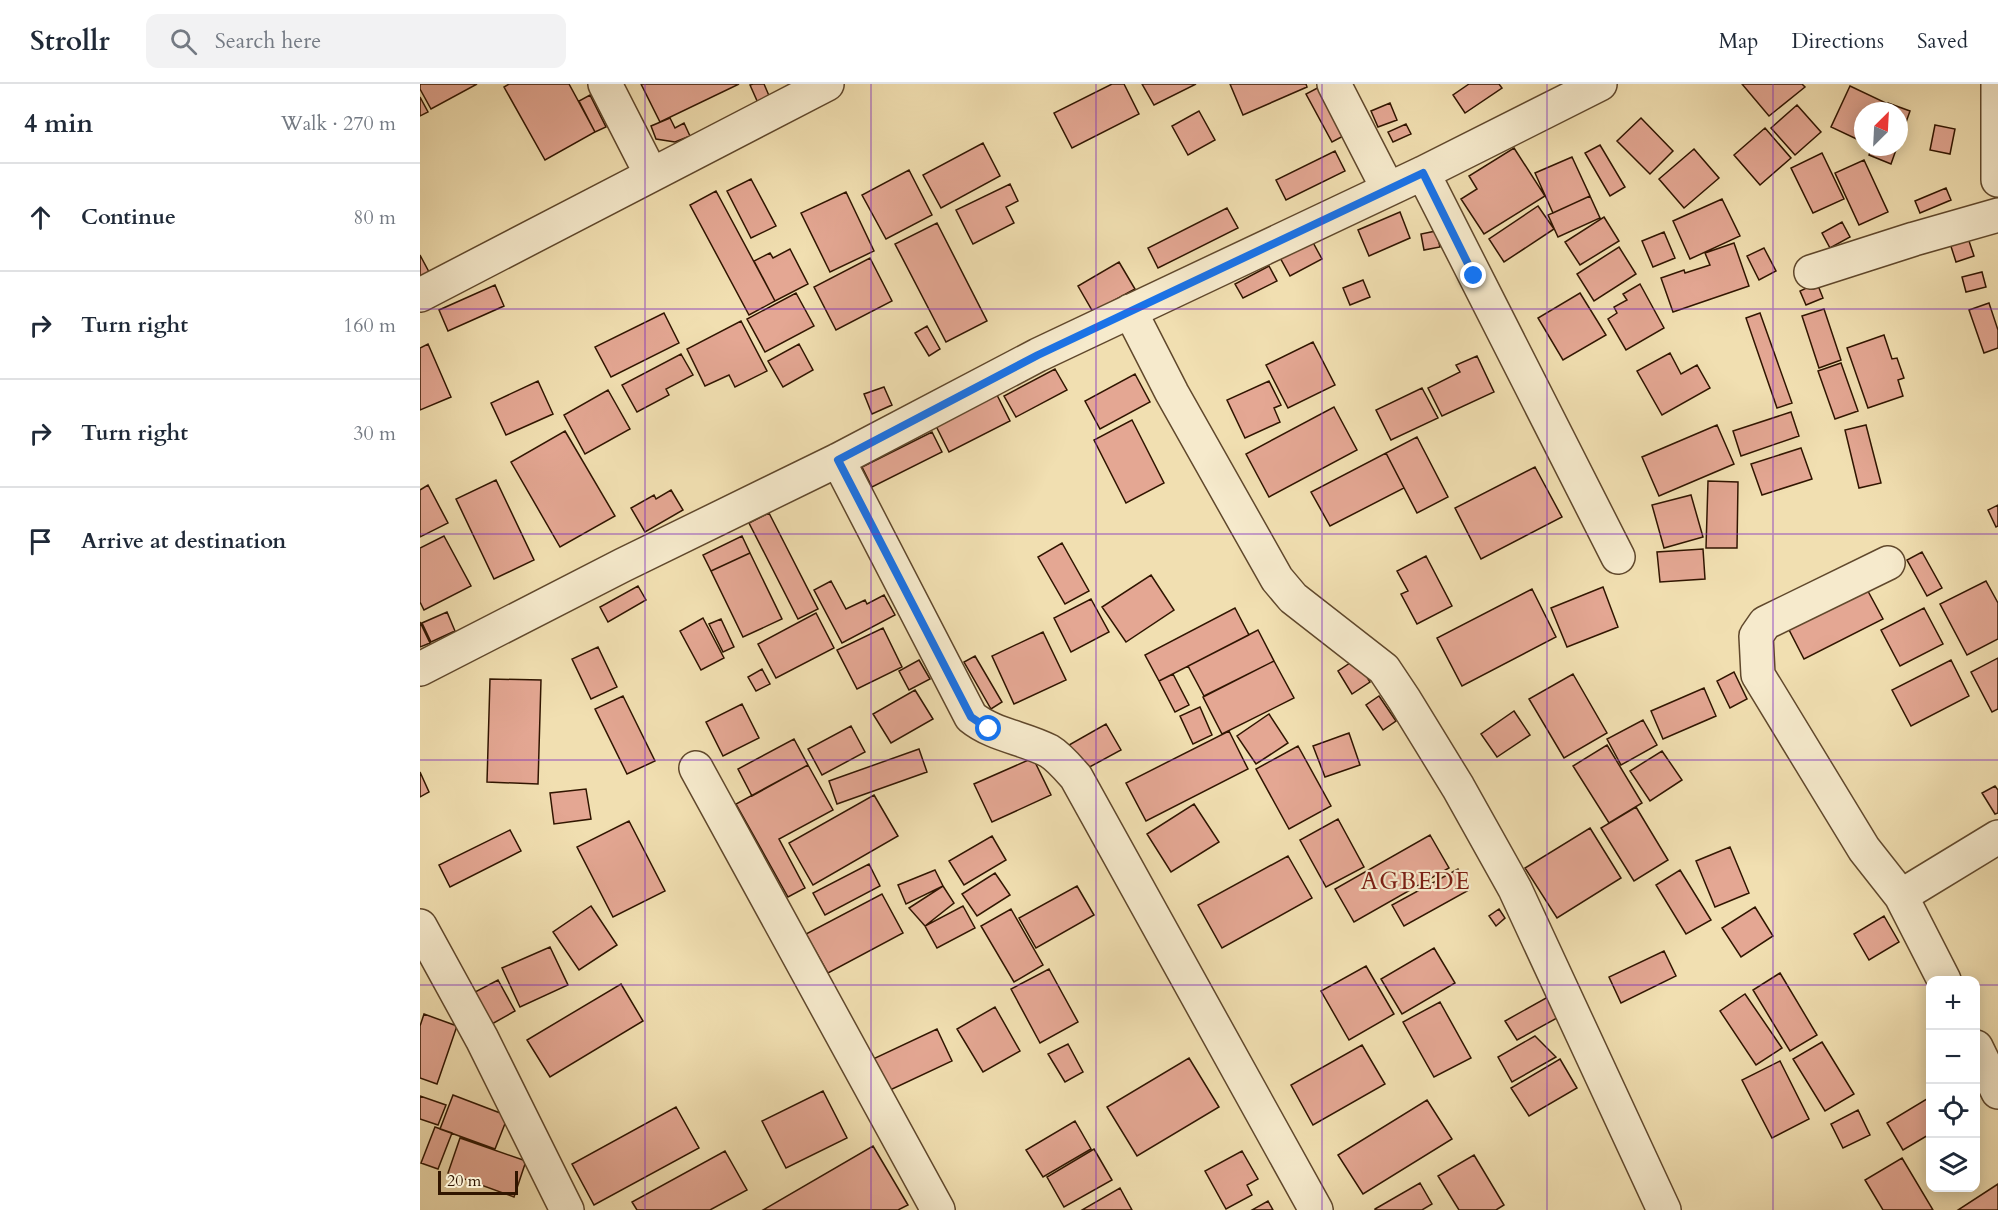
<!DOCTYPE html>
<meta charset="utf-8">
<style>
:root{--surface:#fff;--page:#f2f2f3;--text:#1f2937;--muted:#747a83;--line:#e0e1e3}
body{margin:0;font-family:Cardo,serif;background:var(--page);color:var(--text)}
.controls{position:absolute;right:18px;bottom:18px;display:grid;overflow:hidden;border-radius:12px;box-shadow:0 3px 15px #0003}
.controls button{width:54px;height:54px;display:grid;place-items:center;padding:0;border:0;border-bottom:2px solid var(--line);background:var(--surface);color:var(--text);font:30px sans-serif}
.compass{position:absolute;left:1434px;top:18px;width:54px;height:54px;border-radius:50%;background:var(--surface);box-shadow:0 3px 15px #0003;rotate:24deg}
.scale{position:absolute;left:18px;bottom:15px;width:80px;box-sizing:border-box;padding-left:6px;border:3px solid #301500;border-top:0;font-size:16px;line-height:21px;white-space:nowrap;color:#301500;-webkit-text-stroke:4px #f6eacc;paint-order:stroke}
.stop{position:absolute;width:18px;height:18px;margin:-14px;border:4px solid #1a73e8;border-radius:50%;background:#fff}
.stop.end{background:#1a73e8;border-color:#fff;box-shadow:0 2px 6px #0008}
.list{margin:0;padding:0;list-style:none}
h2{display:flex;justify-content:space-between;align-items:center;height:78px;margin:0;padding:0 24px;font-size:26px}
h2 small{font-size:20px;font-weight:400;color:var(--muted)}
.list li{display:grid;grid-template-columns:39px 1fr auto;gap:18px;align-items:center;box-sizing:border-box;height:108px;padding:0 24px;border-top:2px solid var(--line)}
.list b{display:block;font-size:22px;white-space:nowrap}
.list em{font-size:20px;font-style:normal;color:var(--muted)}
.icon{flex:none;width:33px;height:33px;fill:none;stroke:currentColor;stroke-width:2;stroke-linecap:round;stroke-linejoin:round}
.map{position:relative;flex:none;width:1578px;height:1126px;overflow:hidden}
header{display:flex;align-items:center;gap:36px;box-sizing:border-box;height:84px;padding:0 30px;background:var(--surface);border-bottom:2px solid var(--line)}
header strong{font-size:28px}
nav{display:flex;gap:33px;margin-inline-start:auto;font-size:21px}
.search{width:420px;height:54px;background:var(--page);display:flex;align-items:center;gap:15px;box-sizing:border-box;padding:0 21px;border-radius:12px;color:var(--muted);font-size:22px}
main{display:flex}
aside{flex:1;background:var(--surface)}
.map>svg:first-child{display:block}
.building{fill:#e4a793;stroke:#301500;stroke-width:1.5}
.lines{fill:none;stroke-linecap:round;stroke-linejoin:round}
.minor-casing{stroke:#60482c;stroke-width:36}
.minor{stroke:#f6eacc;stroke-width:33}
.route{stroke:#1a73e8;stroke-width:8}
.grid{fill:none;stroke:#7b2cbf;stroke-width:1.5;stroke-opacity:0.55}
.labels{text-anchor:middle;stroke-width:4.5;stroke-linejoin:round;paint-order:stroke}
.quarter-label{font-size:24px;letter-spacing:1.5px;fill:#7a1f14;stroke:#f6eacc}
</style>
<header>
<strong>Strollr</strong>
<div class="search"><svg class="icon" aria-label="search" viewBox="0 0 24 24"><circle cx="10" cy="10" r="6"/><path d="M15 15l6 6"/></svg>Search here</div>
<nav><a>Map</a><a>Directions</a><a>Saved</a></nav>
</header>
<main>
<aside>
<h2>4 min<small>Walk · 270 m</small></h2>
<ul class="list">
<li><svg class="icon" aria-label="ahead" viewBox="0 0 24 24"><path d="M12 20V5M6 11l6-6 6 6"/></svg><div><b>Continue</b></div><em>80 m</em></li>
<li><svg class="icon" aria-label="right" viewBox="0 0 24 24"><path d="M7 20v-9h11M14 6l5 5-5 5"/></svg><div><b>Turn right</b></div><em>160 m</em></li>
<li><svg class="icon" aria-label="right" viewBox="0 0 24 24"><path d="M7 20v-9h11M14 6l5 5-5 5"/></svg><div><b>Turn right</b></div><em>30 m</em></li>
<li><svg class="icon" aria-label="arrive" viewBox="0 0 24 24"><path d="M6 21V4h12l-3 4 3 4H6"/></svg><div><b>Arrive at destination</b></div></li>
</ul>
</aside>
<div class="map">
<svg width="1578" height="1126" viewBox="0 0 1578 1126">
<rect width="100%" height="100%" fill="#f1dfb1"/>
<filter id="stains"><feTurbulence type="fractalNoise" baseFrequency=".00333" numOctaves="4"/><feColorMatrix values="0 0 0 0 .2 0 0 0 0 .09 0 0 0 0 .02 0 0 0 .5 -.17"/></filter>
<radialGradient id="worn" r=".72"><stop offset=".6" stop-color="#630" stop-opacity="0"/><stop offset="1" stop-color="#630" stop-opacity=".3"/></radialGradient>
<path class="building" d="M0 0H57L11 25 0 5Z
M89 0H149L175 48 125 76 84 3Z
M221 0H319L240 38Z
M333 0H344L350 14 338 19 330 1Z
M692 0H704L719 30 652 64 634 29Z
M722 0H776L734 21Z
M810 0H886L887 3 823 31Z
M905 0 931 48 912 58 886 10Z
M1049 0H1079L1082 4 1045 29 1033 11Z
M1322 0H1382L1385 3 1349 32Z
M1430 2 1466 19 1462 27H1443V58L1411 43Z
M170 11 186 43 175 48 159 17Z
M0 13 8 28 0 32Z
M970 19 977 36 958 43 951 27Z
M1468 19 1490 27 1479 58V27H1465Z
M1377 21 1401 48 1375 71 1351 44Z
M779 27 795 56 768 71 752 42Z
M250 34 255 44 264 39 270 52 255 58 236 55 231 42Z
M1221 34 1253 67 1230 90 1197 57Z
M986 40 991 50 973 58 968 48Z
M1515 41 1535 45 1530 70 1510 66Z
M1345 44 1371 74 1340 101 1314 71Z
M563 59 580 92 521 124 503 91Z
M1180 61 1205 103 1190 112 1165 69Z
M1452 63H1477L1471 80 1449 71Z
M1094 64 1125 112 1064 150 1041 115 1057 105 1049 92Z
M1274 65 1299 94 1264 124 1239 95Z
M915 67 925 87 866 116 856 96Z
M1402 69 1424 115 1393 129 1371 84Z
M1152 73 1170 112 1133 129 1115 89Z
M1444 76 1468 128 1439 141 1415 89Z
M489 86 512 131 466 155 442 111Z
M331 95 356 142 331 154 307 107Z
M590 100 598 117 586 123 594 139 553 160 536 126Z
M1526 104 1531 116 1500 129 1495 117Z
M296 107 355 217 329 231 270 121Z
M426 108 454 167 410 188 381 129Z
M1170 112 1180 134 1138 153 1128 131Z
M1302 115 1320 152 1270 175 1253 137Z
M1118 122 1134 145 1084 178 1069 155Z
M807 124 818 144 738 184 728 164Z
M980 128 990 154 949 172 938 146Z
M1184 133 1199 157 1160 181 1145 158Z
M1422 138 1430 153 1410 164 1402 149Z
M517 139 567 237 526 258 475 160Z
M1545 145 1554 172 1536 178 1527 150Z
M1016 147 1020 163 1004 166 1001 150Z
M1244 148 1255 174 1233 183 1222 157Z
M890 153 902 175 870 192 858 170Z
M1314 159 1329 202 1253 228 1241 194 1264 186 1265 189 1290 181 1285 169Z
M1199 163 1216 190 1174 217 1157 190Z
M1344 164 1356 187 1339 196 1327 172Z
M370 165 388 200 355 217 334 177 350 169 353 174Z
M0 171 9 188 0 193Z
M450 174 472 217 416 246 394 203Z
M699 178 715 205 673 228 658 202Z
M849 182 857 197 823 214 815 200Z
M1562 188 1566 203 1546 208 1542 193Z
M943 196 950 213 930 221 923 204Z
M1397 199 1403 214 1386 221 1380 207Z
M1220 200 1244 244 1206 266 1188 235 1197 229 1194 223 1207 216 1203 210Z
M75 201 84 222 28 247 19 226Z
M376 209 394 242 345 268 327 235Z
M1160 209 1186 251 1143 276 1118 234Z
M1569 219 1578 246V264L1564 269 1549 226Z
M1404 225 1421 276 1399 284 1382 232Z
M244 229 259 259 191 293 175 263Z
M1340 229 1372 319 1357 324 1326 234Z
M321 237 347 287 315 303 309 291 285 302 267 265Z
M507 242 520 265 509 272 495 249Z
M1464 251 1472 275 1477 274 1484 294 1478 296 1483 312 1448 324 1427 264Z
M893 258 915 301 868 324 846 281Z
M8 260 31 313 0 326V264Z
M379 260 393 286 363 303 348 277Z
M1250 269 1261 290 1277 281 1290 304 1242 331 1217 287Z
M261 270 273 291 246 305 249 311 217 328 202 301Z
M1057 272 1074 308 1022 332 1008 304 1040 288 1036 281Z
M1421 279 1438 327 1415 335 1398 287Z
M635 285 647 306 596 333 584 312Z
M715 290 730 318 680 345 665 317Z
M118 297 133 330 86 351 71 319Z
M849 297 861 321 854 324 860 338 825 354 807 316Z
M464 303 472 321 452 330 444 310Z
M1002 304 1018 334 971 356 956 326Z
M188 306 210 345 165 370 144 331Z
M576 309 590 337 529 368 515 340Z
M914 323 937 366 849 413 826 370Z
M1371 328 1379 352 1321 372 1313 347Z
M712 336 744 399 706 419 674 356Z
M1297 341 1314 380 1239 412 1222 373Z
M1446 341 1461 399 1439 404 1425 346Z
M145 347 195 432 140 463 91 378Z
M512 348 522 368 452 403 442 383Z
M997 353 1028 413 997 429 966 369Z
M1381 364 1392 395 1342 411 1331 380Z
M966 369 984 404 910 442 891 408Z
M1115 383 1142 433 1061 475 1035 424Z
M76 396 114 476 74 495 36 415Z
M1288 397 1318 398 1317 464H1286Z
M8 401 28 439 0 453V406Z
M251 406 263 426 225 448 211 424 234 411 236 415Z
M1271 411 1283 453 1244 464 1232 421Z
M1578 421V442L1576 443 1568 426Z
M349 429 398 525 378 535 329 439Z
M24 452 51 502 4 526 0 518V464Z
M322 452 330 469 291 487 283 471Z
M642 459 669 507 645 520 618 473Z
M1283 465 1285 495 1240 498 1237 468Z
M1502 468 1522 504 1507 512 1487 476Z
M330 469 362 535 323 553 291 487Z
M1006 472 1032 522 997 540 981 510 988 507 977 487Z
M731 491 754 526 706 558 682 523Z
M411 497 426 525 445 516 447 520 464 511 475 531 422 559 394 506Z
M1566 497 1578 519V555L1547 571 1520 520Z
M1443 498 1463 535 1384 575 1365 538Z
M218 502 226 516 188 538 180 523Z
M1183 503 1198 543 1147 563 1131 524Z
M1112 505 1136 553 1042 602 1017 554Z
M671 515 689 548 651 568 634 534Z
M815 524 829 551 739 597 725 571Z
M1504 524 1523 560 1480 582 1461 546Z
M27 528 35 547 11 558 2 539Z
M396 529 414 564 356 594 338 560Z
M283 534 304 574 281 586 260 547Z
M301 535 314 563 303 568 289 540Z
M0 538 10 559 0 563Z
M463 544 482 583 437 605 417 566Z
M838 546 854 577 784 612 768 582Z
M623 548 646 596 594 620 572 572Z
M178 563 197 603 171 615 152 575Z
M555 572 582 618 571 625 544 578Z
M1578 574V625L1572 628 1551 588Z
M936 575 950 598 932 610 918 587Z
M499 576 510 595 489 606 479 587Z
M1531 576 1549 612 1491 642 1472 606Z
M854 577 874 614 802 650 783 613Z
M342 585 350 600 336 607 328 593Z
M1314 588 1327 615 1310 624 1297 597Z
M753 590 769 621 755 628 739 597Z
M1153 590 1187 649 1144 674 1109 615Z
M70 595 121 596 118 700 67 698Z
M1284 604 1296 632 1243 655 1231 627Z
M495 606 513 635 471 659 453 630Z
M203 612 235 677 207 690 175 625Z
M959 612 976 637 963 646 946 621Z
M322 620 339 654 303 672 286 638Z
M780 623 792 651 773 660 760 632Z
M1094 627 1110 651 1077 673 1061 650Z
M849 630 868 659 836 680 817 652Z
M1223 636 1237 661 1201 681 1187 655Z
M686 640 701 666 664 686 649 661Z
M431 642 445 668 402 691 388 665Z
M809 647 828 685 726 737 706 699Z
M929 649 940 681 905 693 893 662Z
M374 655 388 681 332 712 318 685Z
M1187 661 1222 719 1189 739 1153 682Z
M878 662 911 722 869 745 836 685Z
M499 665 507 688 417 720 409 697Z
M1242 667 1262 696 1230 717 1210 687Z
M613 674 631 711 572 738 554 700Z
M388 681 413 726 359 755 385 804 368 813 316 720Z
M0 688 9 708 0 713Z
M1575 702 1578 706V729L1575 730 1562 709Z
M166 705 171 735 134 740 130 709Z
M454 711 478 752 393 801 369 759Z
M774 720 799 758 751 788 727 750Z
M1216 723 1248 776 1214 797 1181 744Z
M918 735 944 783 906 803 880 756Z
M209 737 245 807 193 833 157 763Z
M1170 744 1201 794 1137 834 1105 784Z
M90 746 101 767 30 803 19 781Z
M1010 751 1029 784 934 838 915 805Z
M572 752 586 776 544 801 529 777Z
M1310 763 1329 809 1295 823 1276 777Z
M868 772 892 814 802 864 778 821Z
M449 780 460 802 405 831 393 809Z
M1038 785 1049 806 984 842 972 821Z
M515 786 523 802 486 820 478 801Z
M1260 786 1291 836 1266 850 1236 801Z
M575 789 590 811 557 832 542 810Z
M523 802 534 819 505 842 489 824Z
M657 802 674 831 616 864 599 834Z
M462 810 483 849 408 889 386 850Z
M171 822 197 861 159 886 133 848Z
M543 822 555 844 517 864 505 842Z
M1335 823 1353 852 1321 873 1302 844Z
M591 825 623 881 594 898 561 842Z
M1079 825 1085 834 1076 842 1069 832Z
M1464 832 1479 858 1449 876 1434 850Z
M130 863 148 901 100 923 82 884Z
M1014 864 1035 899 982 930 961 895Z
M1244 867 1256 892 1201 919 1189 893Z
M946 882 974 930 929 956 901 907Z
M629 885 658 938 620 959 591 905Z
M1360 889 1397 951 1370 967 1333 906Z
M78 896 95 927 72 940 55 908Z
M201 900 223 937 130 993 107 956Z
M1135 909 1146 929 1097 956 1085 937Z
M1325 910 1362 964 1336 981 1300 927Z
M1020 918 1051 974 1014 993 983 938Z
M575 923 600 967 563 988 537 945Z
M4 930 37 942 17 1000 0 994V942Z
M517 945 532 977 468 1007 453 975Z
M1115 952 1136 973 1092 998 1078 973Z
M1402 958 1434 1010 1405 1027 1373 975Z
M648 960 663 988 645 998 628 970Z
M942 961 965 1000 893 1041 871 1001Z
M769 974 799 1023 717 1072 687 1023Z
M1140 975 1157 1004 1109 1032 1091 1004Z
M1360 977 1389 1035 1352 1054 1322 996Z
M403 1007 427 1054 366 1084 342 1037Z
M33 1011 88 1032 75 1065 20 1045Z
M0 1012 26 1021 18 1041 0 1035Z
M1510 1013V1050L1483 1066 1467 1039Z
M1007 1016 1032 1055 943 1110 918 1071Z
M256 1023 279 1064 174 1121 152 1080Z
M256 1023 279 1064 174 1121 152 1080Z
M1438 1026 1450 1051 1423 1064 1411 1040Z
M655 1037 671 1065 623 1093 606 1066Z
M15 1043 32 1049 18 1085 1 1079Z
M40 1054 106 1077 94 1113 28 1089Z
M453 1062 488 1121 478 1126H343Z
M674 1065 692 1096 644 1123 627 1093Z
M305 1067 327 1106 290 1126H217L212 1118Z
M822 1067 838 1095 827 1101 832 1111 806 1125 785 1087Z
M1054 1071 1084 1121 1076 1126H1039L1018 1092Z
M1482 1074 1513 1126H1463L1445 1096Z
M1000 1099 1012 1120 1002 1126H955V1125Z
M1578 1100V1126H1538Z
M700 1104 712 1126H662Z
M848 1117 853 1126H832Z"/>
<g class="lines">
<g class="minor-casing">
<path id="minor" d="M185 0 231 90
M914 0 968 105
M1578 0V96
M1003 89 1198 473
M1391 188 1494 155 1578 131
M0 211 407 0
M710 227 752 309 857 495 873 514 964 585 984 615 1038 703 1095 805 1244 1126
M418 376 551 633C573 651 604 654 629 667 639 673 648 684 656 693L896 1126
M1468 479 1345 539 1336 552 1338 591 1444 765 1481 812 1524 896
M0 585 203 481 418 376 618 271 1003 89 1180 0
M276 684 518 1126
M1481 812 1578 753
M0 842 62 955 147 1126
M1556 963 1578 1008"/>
</g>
<use href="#minor" class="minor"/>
</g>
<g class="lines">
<path class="route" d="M569 645 551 633 418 376 618 271 1003 89 1054 192"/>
</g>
<path class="grid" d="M225 0V1126M451 0V1126M676 0V1126M902 0V1126M1127 0V1126M1353 0V1126M0 225H1578M0 450H1578M0 676H1578M0 901H1510M1556 901H1578"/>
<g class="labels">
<g class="quarter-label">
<text x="996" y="805">AGBEDE</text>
</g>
</g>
<rect width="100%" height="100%" filter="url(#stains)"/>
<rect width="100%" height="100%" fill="url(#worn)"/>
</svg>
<div class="controls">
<button>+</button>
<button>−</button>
<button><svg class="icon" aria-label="locate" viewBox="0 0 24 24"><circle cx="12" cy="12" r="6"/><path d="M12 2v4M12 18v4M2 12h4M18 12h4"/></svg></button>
<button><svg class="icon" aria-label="layers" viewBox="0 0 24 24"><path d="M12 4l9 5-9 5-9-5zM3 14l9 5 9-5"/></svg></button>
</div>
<svg class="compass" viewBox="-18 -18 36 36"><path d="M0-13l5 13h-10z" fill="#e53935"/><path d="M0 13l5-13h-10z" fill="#747a83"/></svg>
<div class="scale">20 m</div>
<div class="stop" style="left:569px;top:645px"></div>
<div class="stop end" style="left:1054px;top:192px"></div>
</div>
</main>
